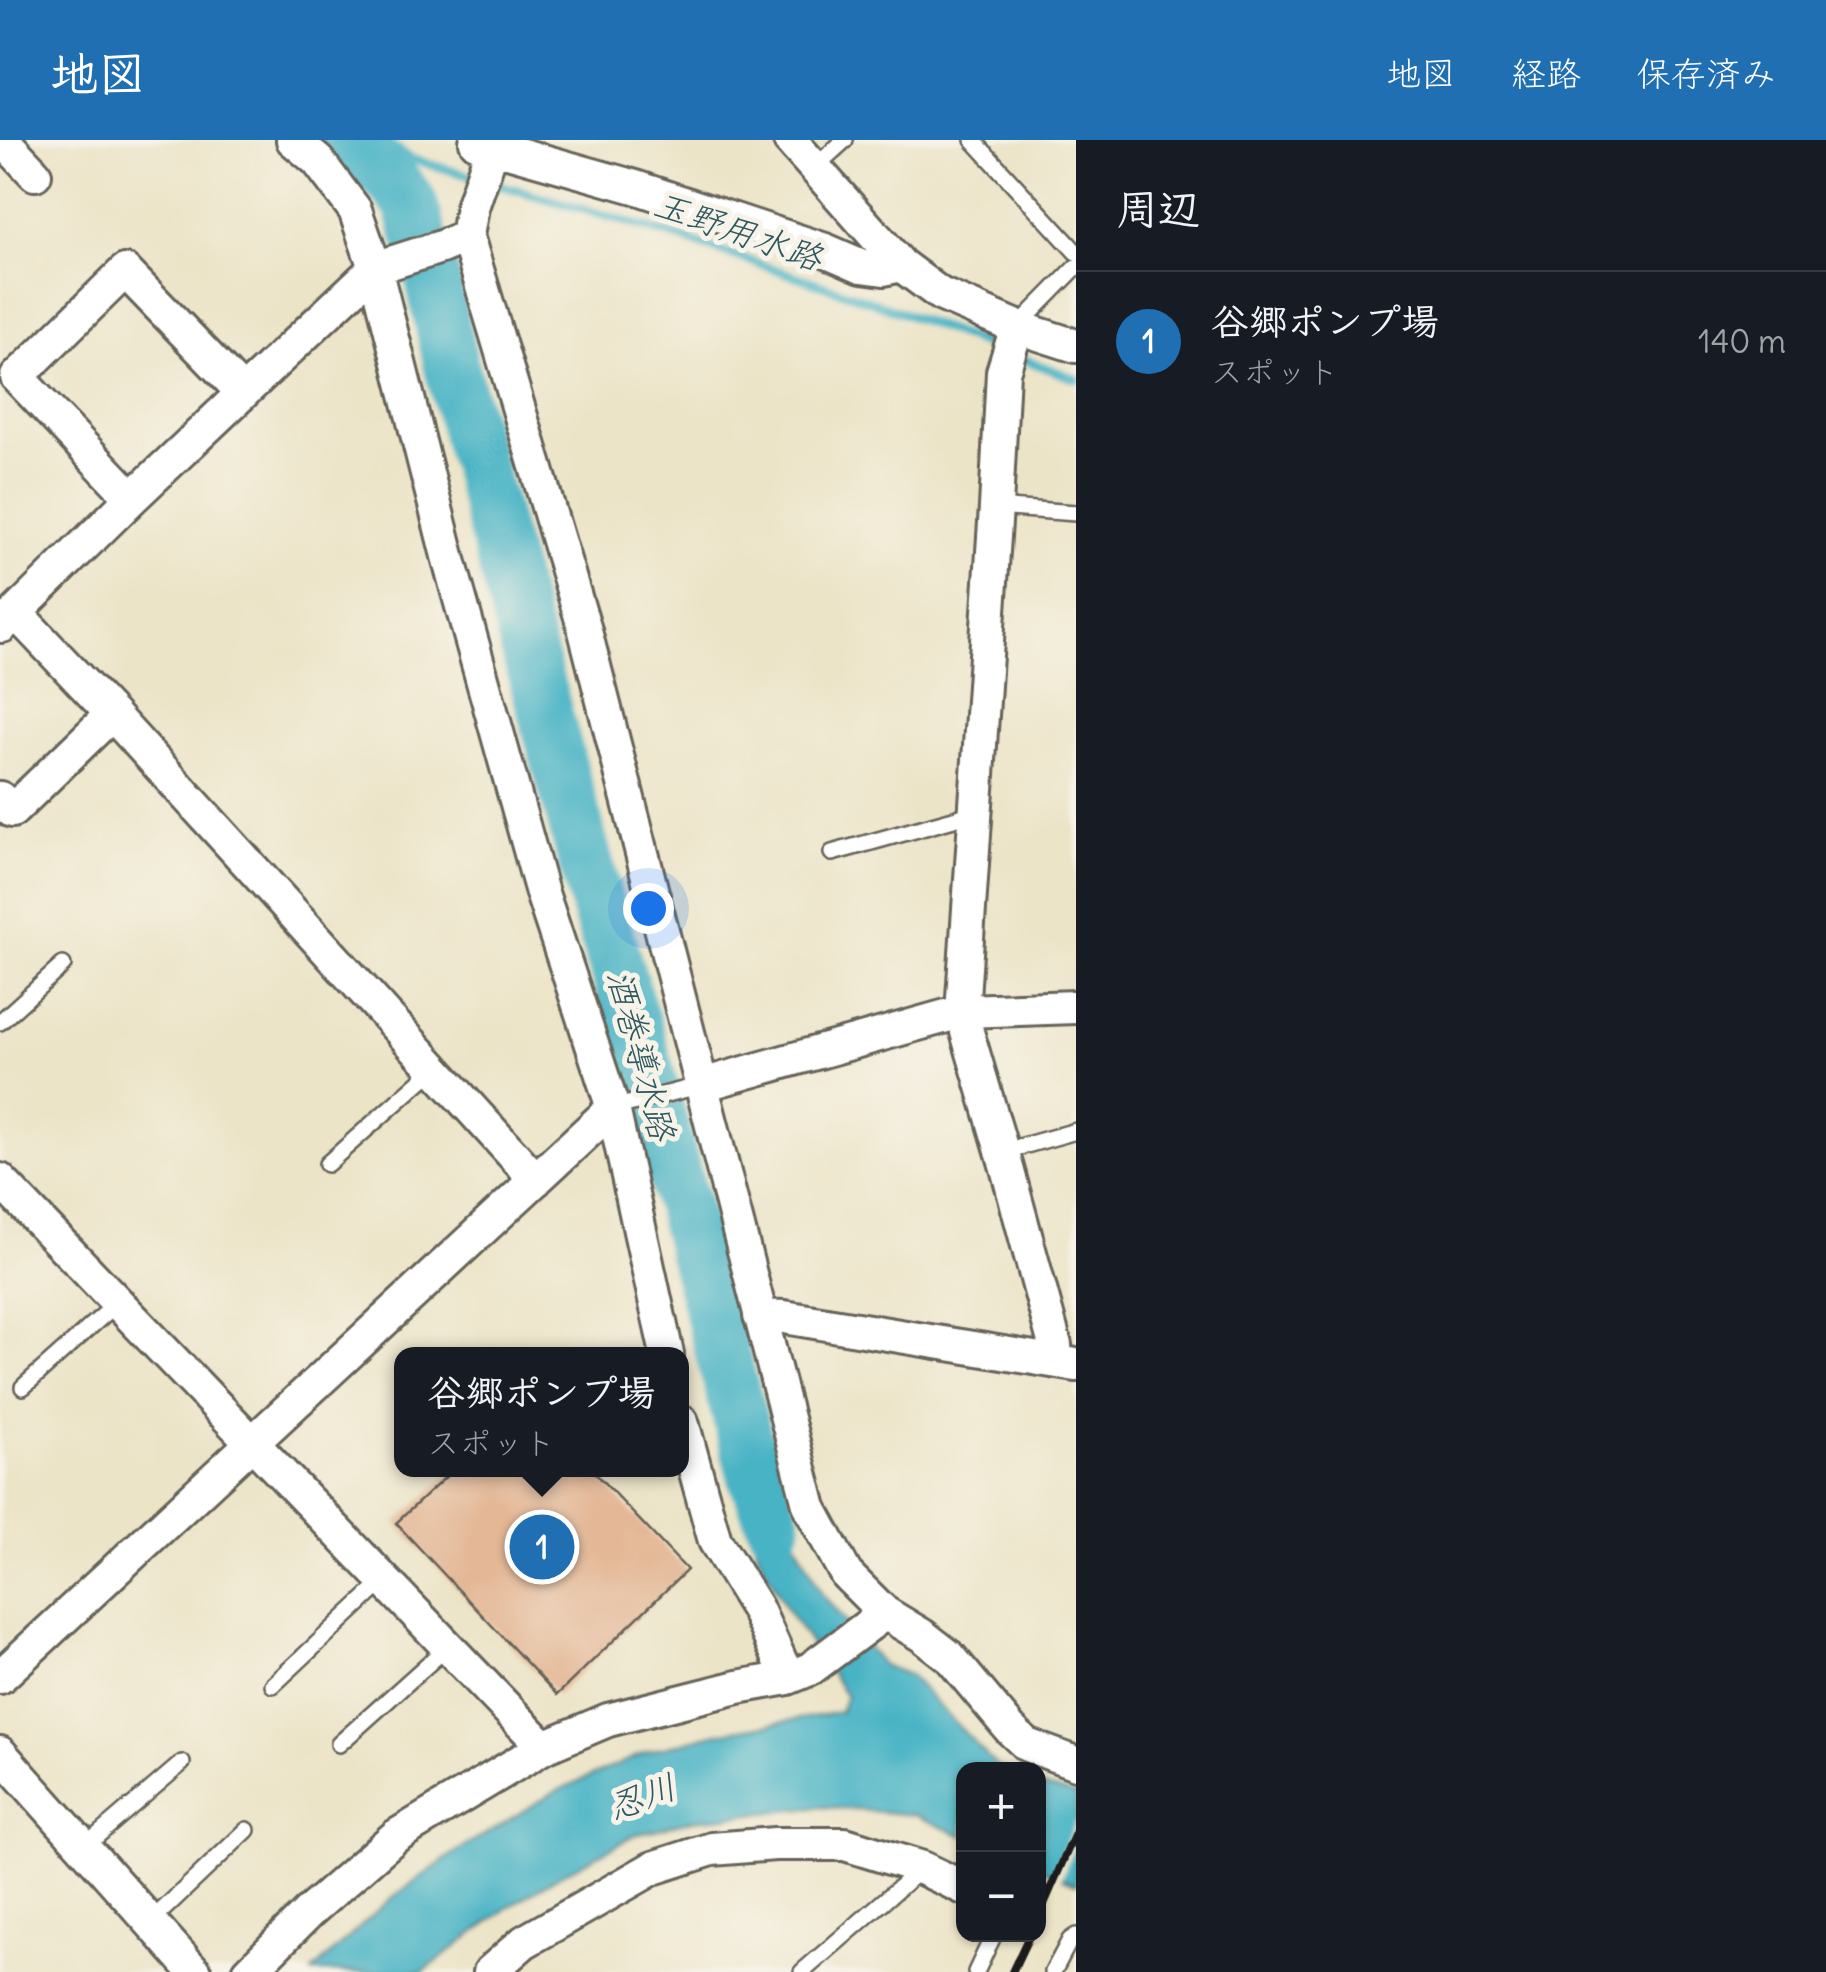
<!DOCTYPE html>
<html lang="ja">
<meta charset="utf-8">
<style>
:root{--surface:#171b24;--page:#242831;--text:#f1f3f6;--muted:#9ea1a6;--line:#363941;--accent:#1f6fb2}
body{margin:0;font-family:Delius,"Klee One",sans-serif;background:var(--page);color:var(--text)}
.controls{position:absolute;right:30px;bottom:30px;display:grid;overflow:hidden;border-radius:20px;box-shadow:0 2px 8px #0004}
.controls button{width:90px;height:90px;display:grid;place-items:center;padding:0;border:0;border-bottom:2px solid var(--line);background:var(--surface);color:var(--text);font:50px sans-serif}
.you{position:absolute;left:648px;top:768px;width:35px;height:35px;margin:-25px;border:8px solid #fff;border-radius:50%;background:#1a73e8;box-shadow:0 0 0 15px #1a73e833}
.badge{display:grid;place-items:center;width:65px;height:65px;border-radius:50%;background:var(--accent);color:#fff;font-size:32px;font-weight:700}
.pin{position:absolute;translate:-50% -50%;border:5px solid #fff;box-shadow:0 2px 10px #0006}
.popup{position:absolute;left:394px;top:1207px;width:295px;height:130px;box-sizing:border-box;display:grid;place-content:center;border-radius:20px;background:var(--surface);filter:drop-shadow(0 2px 8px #0005);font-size:32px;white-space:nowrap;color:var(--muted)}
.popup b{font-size:38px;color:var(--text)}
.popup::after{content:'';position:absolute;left:50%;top:100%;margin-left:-20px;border:20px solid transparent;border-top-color:var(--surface)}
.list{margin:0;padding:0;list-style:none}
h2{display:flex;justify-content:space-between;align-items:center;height:130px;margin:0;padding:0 40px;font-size:42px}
h2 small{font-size:32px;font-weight:400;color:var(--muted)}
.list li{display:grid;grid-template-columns:65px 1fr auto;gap:30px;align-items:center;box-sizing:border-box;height:140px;padding:0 40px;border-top:2px solid var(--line)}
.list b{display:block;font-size:38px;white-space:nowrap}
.list p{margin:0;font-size:32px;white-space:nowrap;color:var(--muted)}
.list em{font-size:32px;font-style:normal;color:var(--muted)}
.map{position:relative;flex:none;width:1076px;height:1832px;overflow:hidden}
header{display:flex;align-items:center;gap:60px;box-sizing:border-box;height:140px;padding:0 50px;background:var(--accent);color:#fff}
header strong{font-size:48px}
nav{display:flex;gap:55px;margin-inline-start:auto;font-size:35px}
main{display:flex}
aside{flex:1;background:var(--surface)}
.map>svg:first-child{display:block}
.water{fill:#47b3c5;stroke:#326870;stroke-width:2.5}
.pier{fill:#ece4c7}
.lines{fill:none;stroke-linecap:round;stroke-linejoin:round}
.stream{stroke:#47b3c5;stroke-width:9}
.river{stroke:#47b3c5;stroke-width:55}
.building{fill:#e4b896}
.lane-casing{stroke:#656258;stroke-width:20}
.street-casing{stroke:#656258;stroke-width:38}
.lane{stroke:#fff;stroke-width:15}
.street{stroke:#fff;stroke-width:32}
.rail{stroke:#1c1c1c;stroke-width:8}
.labels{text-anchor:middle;stroke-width:10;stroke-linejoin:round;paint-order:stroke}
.water-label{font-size:35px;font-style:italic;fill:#2d5860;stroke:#f7f3e8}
</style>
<header>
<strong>地図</strong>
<nav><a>地図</a><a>経路</a><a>保存済み</a></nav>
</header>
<main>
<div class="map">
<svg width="1076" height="1832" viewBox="0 0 1076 1832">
<rect width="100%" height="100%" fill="#f7f3e8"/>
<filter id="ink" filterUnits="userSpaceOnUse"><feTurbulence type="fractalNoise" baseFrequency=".01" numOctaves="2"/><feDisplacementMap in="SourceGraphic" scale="20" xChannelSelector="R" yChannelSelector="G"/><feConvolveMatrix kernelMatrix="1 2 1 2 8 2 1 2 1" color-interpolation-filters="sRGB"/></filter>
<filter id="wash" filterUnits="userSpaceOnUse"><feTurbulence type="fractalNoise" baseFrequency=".0048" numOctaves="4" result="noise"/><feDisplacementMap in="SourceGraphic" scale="40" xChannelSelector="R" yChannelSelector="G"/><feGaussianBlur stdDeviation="2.25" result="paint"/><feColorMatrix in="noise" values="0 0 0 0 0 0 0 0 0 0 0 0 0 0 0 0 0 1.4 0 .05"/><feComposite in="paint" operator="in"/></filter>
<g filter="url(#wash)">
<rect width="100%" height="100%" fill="#ece4c7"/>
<path class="water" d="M749 1313 763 1342 768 1346 776 1345 795 1400 822 1454 882 1525 909 1535 998 1627 1004 1629 964 1630 963 1696 915 1675 824 1667 692 1680 636 1695 560 1735 506 1769 423 1832H312L389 1760 453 1714 554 1652 649 1611 718 1593 840 1572 846 1556 787 1469 759 1417 742 1354 750 1350 752 1346Z
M1038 1645 1076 1655V1744L1039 1728Z"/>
<path class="pier" d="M1076 1679V1703L1060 1742 1051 1739Z"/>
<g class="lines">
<path class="stream" d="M383 0 412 19 681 98 876 163 1076 239"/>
<path class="river" d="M345 0 392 40 410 63 431 132 452 229 596 760 642 913 756 1339 774 1384"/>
</g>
<g id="blocks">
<path class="building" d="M453 1330H592L687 1430 557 1555 396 1383Z"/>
</g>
</g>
<g filter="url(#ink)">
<use href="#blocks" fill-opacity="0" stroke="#656258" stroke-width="2.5"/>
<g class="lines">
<g class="lane-casing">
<path id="lane" d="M973 0 1076 112
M814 28 845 0
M1017 187 1076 127
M996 367 1076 373
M832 713 975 673
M0 882 63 825
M613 968 702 945
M1002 1012 1076 991
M327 1024 434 929
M23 1247 117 1163
M273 1545 384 1441
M339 1604 447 1507
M84 1707 182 1623
M150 1782 247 1690
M802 1832 922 1728
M976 1832 994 1794
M1053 1832 1070 1800 1076 1796"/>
</g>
<g class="street-casing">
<path id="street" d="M3 0 35 34
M293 0 318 21 355 70 375 128 449 420 542 753 613 968 667 1214
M495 0 472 67 467 96 584 487 810 1368 846 1434 885 1473 923 1496 950 1517 1011 1590 1027 1605 1076 1623
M790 0 901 125 940 154 1017 187 1076 206
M476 2 635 47 825 110 862 126 884 129 901 125
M1017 187 1003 232 996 367 963 858 967 892 1007 1028 1055 1205 1056 1221
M132 358 17 237 125 131 243 253
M16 473 112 574 536 1040
M2 486 132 358 375 128 441 107 467 96
M0 658 12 671 112 574
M702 945 964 871 1076 867
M0 1040 544 1607
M760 1176 784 1177 1076 1225
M682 1282 715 1401 757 1469 788 1538
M0 1537 613 968
M0 1613 195 1832
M249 1832 308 1773 396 1696 544 1607 608 1580 738 1547 788 1538 810 1529 885 1473
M490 1832 524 1802 653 1728 712 1709 775 1704H845L922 1728 964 1748"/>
</g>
<use href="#lane" class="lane"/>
<use href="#street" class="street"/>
<path class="rail" d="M1038 1778 1076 1691
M1012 1832 1030 1794"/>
</g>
</g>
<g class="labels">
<g class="water-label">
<text transform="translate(738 91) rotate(19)" y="12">玉野用水路</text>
<text transform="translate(641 915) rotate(75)" y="12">酒巻導水路</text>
<text transform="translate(642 1657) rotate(-20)" y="12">忍川</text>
</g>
</g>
</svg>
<div class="controls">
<button>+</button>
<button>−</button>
</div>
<div class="you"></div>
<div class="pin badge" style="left:542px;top:1407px">1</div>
<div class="popup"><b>谷郷ポンプ場</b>スポット</div>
</div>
<aside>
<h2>周辺<small></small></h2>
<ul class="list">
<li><span class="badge">1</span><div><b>谷郷ポンプ場</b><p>スポット</p></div><em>140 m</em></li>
</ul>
</aside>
</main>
